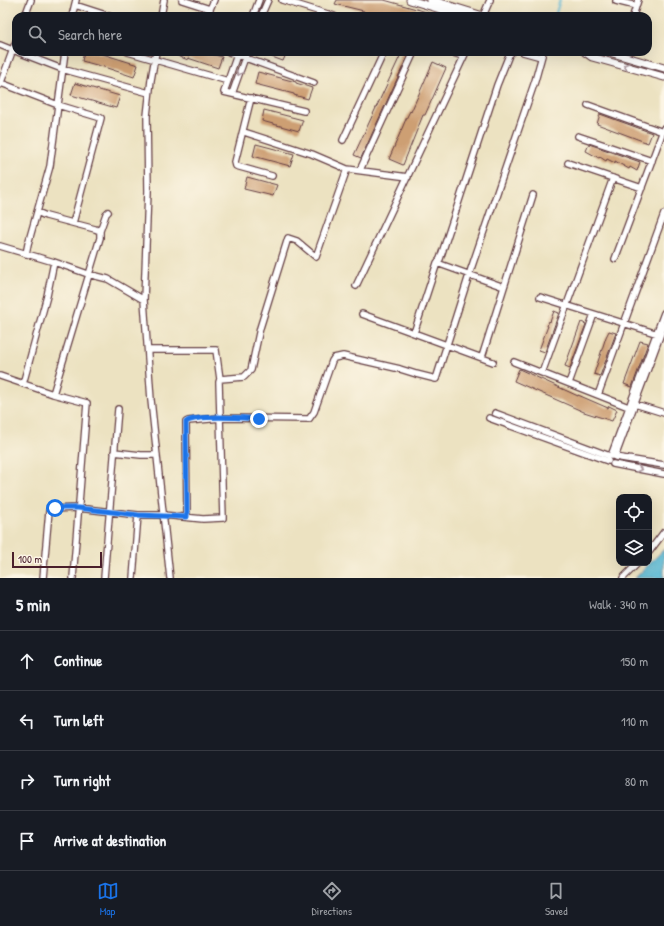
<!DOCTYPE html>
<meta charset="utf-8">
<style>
:root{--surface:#171b24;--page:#242831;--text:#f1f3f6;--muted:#9ea1a6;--line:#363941;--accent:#1a73e8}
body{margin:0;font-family:"Patrick Hand",sans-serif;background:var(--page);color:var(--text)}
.controls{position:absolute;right:12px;bottom:12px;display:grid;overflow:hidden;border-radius:8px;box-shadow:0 4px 16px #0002}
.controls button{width:36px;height:36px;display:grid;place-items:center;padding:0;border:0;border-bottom:1px solid var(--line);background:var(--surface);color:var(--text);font:20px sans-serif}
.scale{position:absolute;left:12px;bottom:10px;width:90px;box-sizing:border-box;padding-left:4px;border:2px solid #4a1f2b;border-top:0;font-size:11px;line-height:14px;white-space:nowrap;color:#4a1f2b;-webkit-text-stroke:3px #fcf5e5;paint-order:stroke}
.stop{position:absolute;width:12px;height:12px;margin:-9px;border:3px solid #1a73e8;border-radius:50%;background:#fff}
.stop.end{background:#1a73e8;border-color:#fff;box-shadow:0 1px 4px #0008}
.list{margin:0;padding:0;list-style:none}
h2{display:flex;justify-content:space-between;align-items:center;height:52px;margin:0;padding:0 16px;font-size:17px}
h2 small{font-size:13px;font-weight:400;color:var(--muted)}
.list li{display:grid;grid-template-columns:26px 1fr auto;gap:12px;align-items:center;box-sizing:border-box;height:60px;padding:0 16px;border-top:1px solid var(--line)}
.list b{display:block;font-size:15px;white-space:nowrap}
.list em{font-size:13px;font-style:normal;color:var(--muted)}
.icon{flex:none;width:22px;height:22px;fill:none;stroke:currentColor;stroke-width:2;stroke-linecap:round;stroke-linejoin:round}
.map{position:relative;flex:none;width:664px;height:578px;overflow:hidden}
.search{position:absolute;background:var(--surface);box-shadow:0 4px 16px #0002;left:12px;right:12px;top:12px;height:44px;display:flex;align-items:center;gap:10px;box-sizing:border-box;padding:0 14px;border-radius:12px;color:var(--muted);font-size:15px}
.sheet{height:292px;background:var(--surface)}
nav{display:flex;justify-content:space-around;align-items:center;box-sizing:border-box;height:56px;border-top:1px solid var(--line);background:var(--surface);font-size:11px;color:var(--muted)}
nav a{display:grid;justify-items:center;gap:2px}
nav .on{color:var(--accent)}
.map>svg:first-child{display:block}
.water{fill:#55b7d4;stroke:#506b80}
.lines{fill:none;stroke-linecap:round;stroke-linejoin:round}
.stream{stroke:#55b7d4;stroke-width:2}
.building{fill:#cd9f73}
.minor-casing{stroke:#623c42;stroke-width:8}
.tertiary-casing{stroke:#623c42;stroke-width:9}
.minor{stroke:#fff;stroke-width:5.5}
.tertiary{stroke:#fff;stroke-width:7}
.oneway{stroke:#ae9aa0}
.route{stroke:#1a73e8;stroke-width:5}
</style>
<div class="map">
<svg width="664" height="578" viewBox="0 0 664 578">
<rect width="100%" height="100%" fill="#fcf5e5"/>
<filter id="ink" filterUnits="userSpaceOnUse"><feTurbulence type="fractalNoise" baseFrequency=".025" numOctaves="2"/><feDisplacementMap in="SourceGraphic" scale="8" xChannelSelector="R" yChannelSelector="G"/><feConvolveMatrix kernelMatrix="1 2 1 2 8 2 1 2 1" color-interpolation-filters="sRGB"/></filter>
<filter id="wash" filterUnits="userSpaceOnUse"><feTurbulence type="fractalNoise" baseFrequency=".012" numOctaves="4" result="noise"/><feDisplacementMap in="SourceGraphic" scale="16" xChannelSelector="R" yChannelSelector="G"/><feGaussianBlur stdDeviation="0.9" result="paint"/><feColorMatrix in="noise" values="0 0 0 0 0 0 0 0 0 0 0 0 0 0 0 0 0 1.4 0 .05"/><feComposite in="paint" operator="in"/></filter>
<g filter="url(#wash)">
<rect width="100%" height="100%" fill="#ece2c1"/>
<path class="water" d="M664 549V578H635Z"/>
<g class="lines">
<path class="stream" d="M555 16 560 0"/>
</g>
<g id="blocks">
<path class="building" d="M337 0H384L420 10 433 14V16H375L364 12V11L335 4Z
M84 52H96L138 65 134 77 104 67 82 61Z
M168 52H204L222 57 218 68 188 58V60Z
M274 52H287L283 61 272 57Z
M402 52 408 55 361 158 354 155Z
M433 62 446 68 425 115H423L403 165 389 159 406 119 410 111 411 112Z
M258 72 296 82V83L312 88 308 99 294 95V94L255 84Z
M75 83 120 96 116 108 71 95Z
M264 110 303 120 299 131 262 121Z
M600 114 652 133 648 143 597 124Z
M256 144 294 154 290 166 253 156Z
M589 144 640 162 637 171 630 167 629 169 615 161V163L607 159 606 161 600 157 599 158 586 151Z
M247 177 277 185 273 196 244 189Z
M554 311 559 313 545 352 539 350 548 326H547L549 321 550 322Z
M581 322 586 324 570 368 565 366Z
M609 331 616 333 600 376 594 374 606 337Z
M640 341 648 343 632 387 624 384Z
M519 369 578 396V395L608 408 609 406 617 410 612 421 584 412 514 381Z"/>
</g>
</g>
<g filter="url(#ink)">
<use href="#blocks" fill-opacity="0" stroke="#623c42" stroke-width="1"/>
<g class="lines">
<g class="minor-casing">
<path id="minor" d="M182 0 210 9
M282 0 334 16
M616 1 636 6
M75 5 109 16
M25 16 31 0
M72 16 76 0
M161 16 164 0
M207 16 214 0
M253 16 259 0
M261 16 268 0
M483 16 490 0
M633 16 638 0
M0 45 15 51
M18 52 62 69 149 93
M128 52 228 81
M156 52 151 80 147 116 148 191 144 300 151 400 170 578
M229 52 314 83
M238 52 224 92 304 111
M450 52 463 56
M523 52 541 57
M1 83 58 105 101 118 73 223
M0 85 16 41
M232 94 247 52
M251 98 235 162 236 166 272 176
M588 105 663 132
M244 132 312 154 347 169 408 177
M578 136 652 161
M343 140 384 52
M568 163 642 188
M360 170 414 52
M37 212 46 216 95 229 100 231
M0 246 54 262 47 296 23 384
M26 254 28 244 50 166 65 52
M615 259 664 128
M54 262 88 274 108 279 144 300
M437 263 504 287
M356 286 466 52
M540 297 658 334
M362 314 493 362
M664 325 615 457 664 465
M414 333 437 263 440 259 497 85 509 55 512 52
M482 357 533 195
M514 362 631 408
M542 373 613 178
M0 376 53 394 87 403 73 578
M220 379 244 377 251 370 260 328 288 238 297 241 316 257 347 169
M569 383 594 314
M53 394 100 238V231L106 214 108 212
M598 395 664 214
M635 404 664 413
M495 413 610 456
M489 418 608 461
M114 452 141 455H157
M611 456 664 313
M613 464 664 474
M187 517 186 422 188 421 221 418 309 419 314 412 332 361 334 358 343 356 400 369 416 374 436 379 471 269 535 81 543 52
M649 552 664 532
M43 578 49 511 50 509 78 508 138 515H163L203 519 223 518 219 382 220 379 216 350H148
M104 578 118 409
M133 578 138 515
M623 578 638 563"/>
</g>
<g class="tertiary-casing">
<path id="tertiary" d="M410 0 463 16
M431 0 483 16
M585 52 592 57 664 77
M609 52 664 68"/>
</g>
<use href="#minor" class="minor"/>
<use href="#tertiary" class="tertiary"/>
</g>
<defs><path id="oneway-chevron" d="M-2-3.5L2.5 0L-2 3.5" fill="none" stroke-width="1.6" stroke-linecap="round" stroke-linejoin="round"/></defs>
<g class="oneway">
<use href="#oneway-chevron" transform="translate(626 66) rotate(-165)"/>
<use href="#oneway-chevron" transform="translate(239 73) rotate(110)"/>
<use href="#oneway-chevron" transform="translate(639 469) rotate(12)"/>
</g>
</g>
<g class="lines" filter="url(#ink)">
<path class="route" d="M55 508H78L138 515 187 517 186 422C198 414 243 418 259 419"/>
</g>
</svg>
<div class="controls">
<button><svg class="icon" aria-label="locate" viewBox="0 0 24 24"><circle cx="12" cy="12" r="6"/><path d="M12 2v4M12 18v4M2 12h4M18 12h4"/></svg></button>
<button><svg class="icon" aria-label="layers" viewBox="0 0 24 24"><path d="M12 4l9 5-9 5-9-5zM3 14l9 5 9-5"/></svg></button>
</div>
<div class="scale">100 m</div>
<div class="stop" style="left:55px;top:508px"></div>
<div class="stop end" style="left:259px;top:419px"></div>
<div class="search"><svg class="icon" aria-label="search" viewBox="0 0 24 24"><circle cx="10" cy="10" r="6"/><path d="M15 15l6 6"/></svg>Search here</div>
</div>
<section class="sheet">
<h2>5 min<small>Walk · 340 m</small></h2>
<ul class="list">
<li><svg class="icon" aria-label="ahead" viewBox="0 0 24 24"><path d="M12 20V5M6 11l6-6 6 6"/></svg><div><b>Continue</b></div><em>150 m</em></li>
<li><svg class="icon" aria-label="left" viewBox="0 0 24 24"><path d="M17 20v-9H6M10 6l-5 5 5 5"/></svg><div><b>Turn left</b></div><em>110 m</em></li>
<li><svg class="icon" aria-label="right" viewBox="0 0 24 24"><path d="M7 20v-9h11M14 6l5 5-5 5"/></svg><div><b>Turn right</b></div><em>80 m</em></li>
<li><svg class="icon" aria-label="arrive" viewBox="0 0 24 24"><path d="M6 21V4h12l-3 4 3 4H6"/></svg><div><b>Arrive at destination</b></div></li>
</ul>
</section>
<nav>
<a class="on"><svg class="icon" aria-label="map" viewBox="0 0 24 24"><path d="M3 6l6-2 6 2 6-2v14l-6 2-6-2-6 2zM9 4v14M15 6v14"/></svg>Map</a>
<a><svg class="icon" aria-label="directions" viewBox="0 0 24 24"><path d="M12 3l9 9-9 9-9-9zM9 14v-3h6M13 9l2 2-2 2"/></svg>Directions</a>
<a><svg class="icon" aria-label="saved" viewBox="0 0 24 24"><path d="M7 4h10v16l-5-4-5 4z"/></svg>Saved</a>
</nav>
